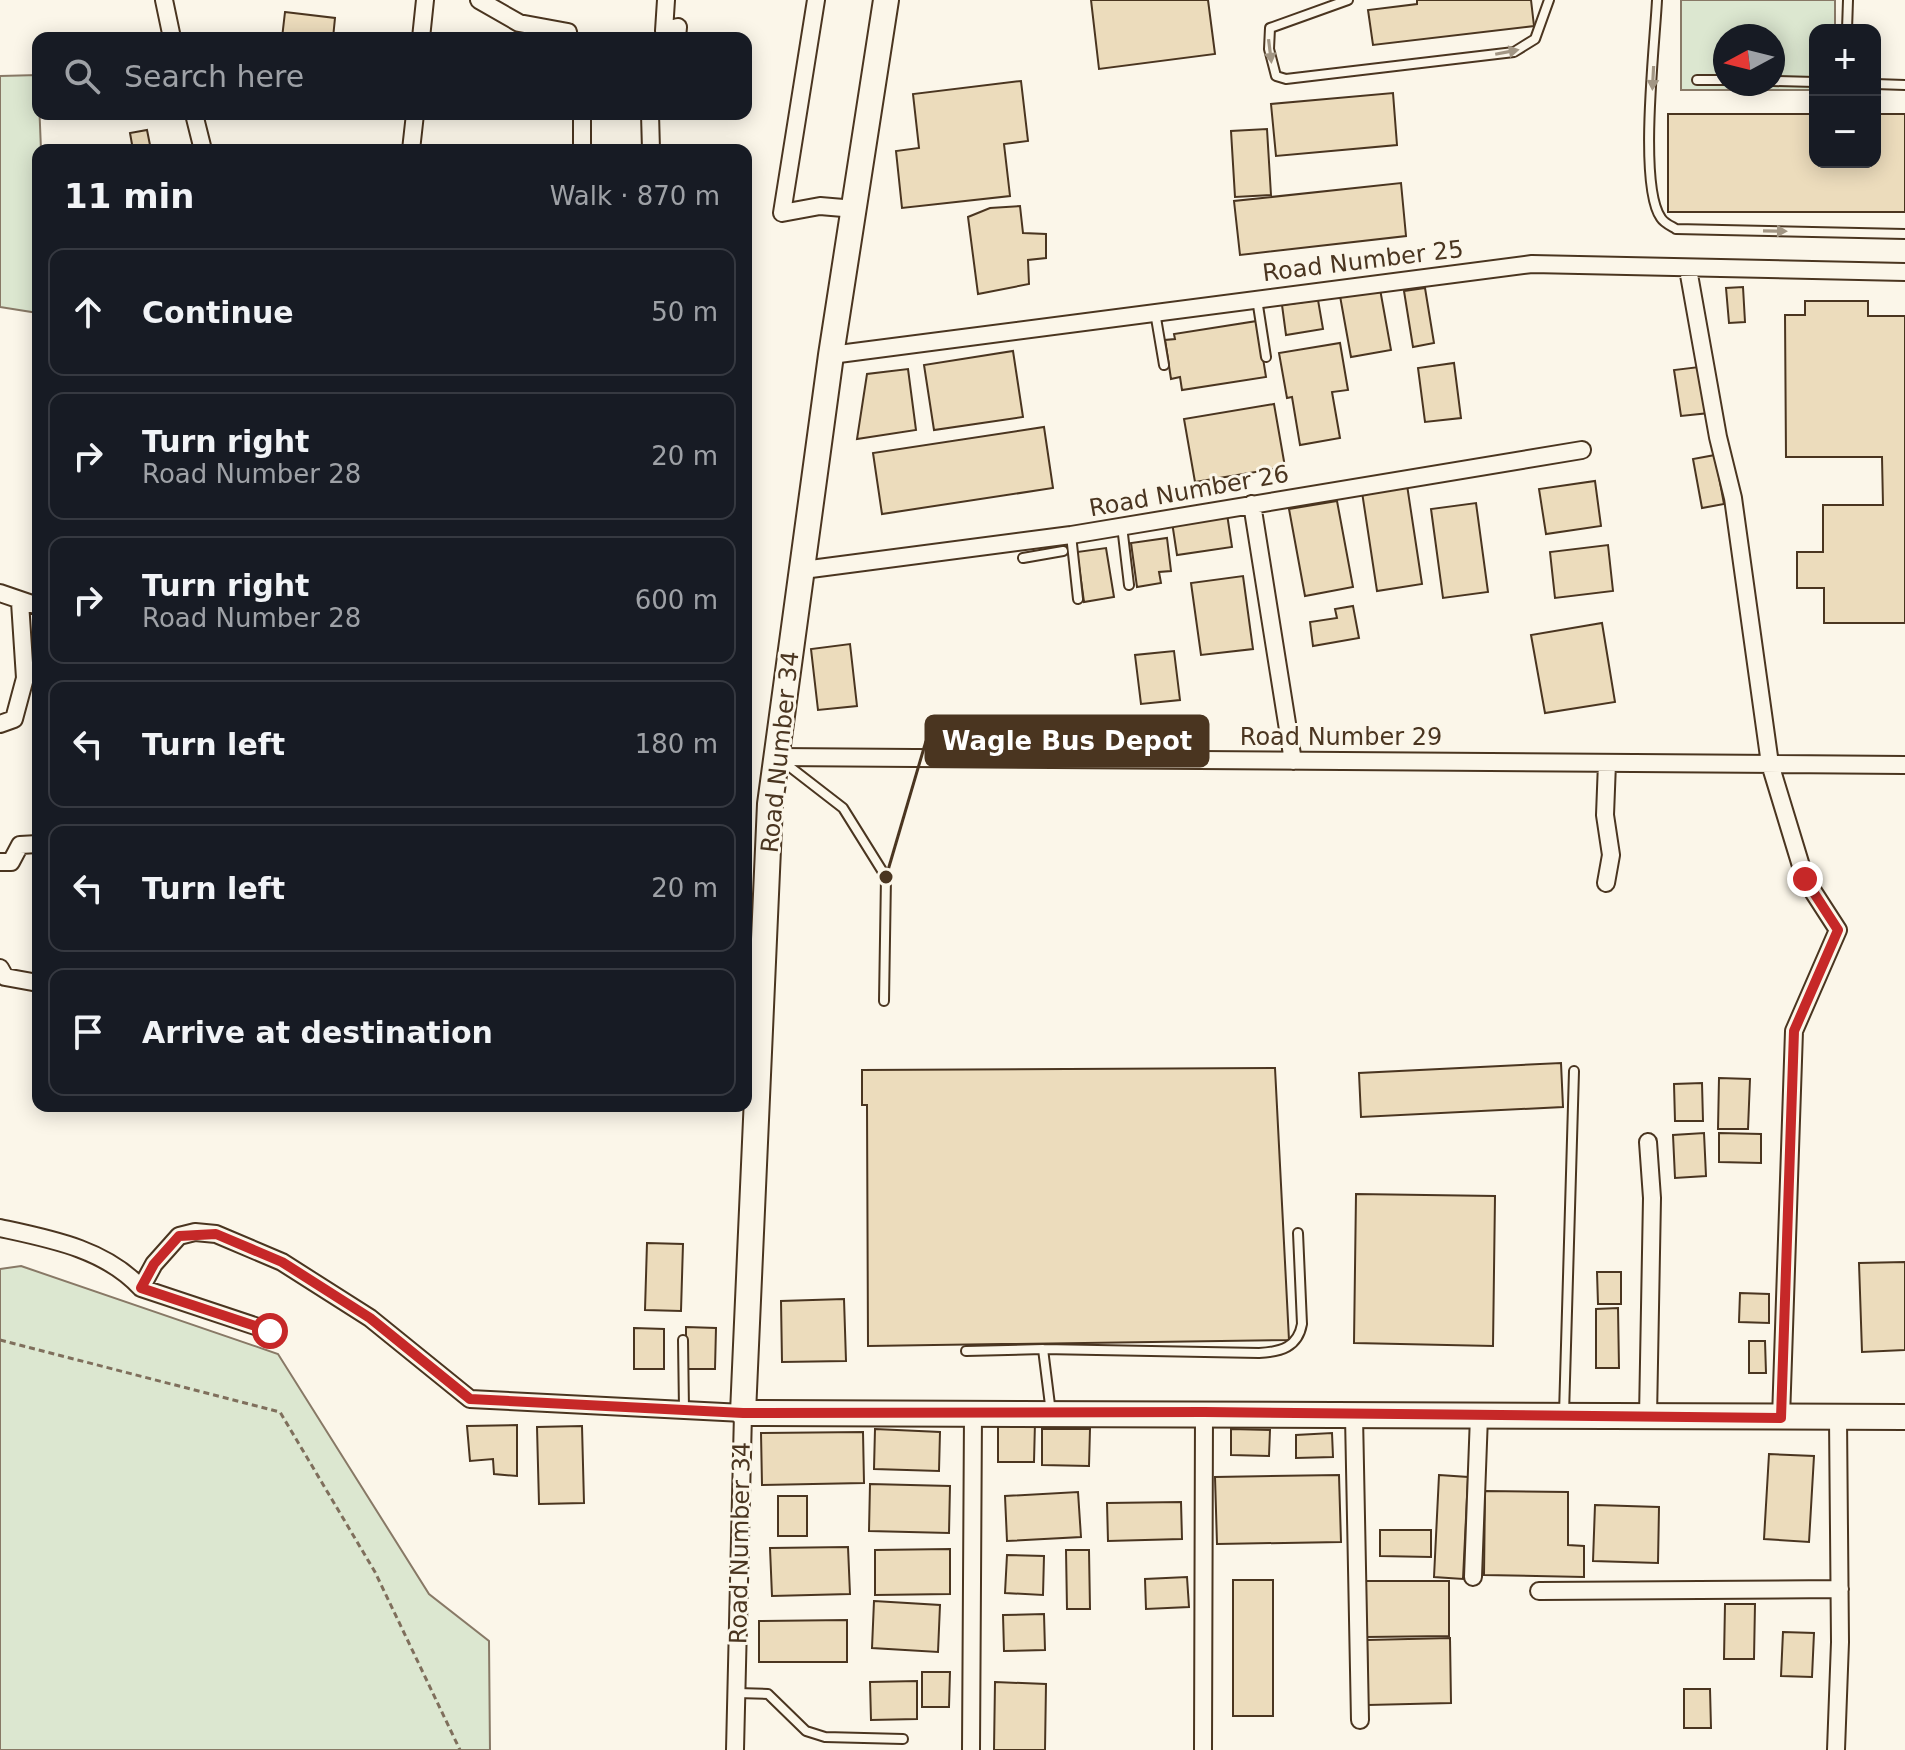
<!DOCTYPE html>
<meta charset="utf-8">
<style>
:root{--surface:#171b24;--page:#20242c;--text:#f1f3f6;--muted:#9ea1a6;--line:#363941}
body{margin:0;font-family:"DejaVu Sans",sans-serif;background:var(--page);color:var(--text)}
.controls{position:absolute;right:24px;top:24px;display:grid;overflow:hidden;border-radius:16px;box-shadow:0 4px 20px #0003}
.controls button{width:72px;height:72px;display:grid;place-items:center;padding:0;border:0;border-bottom:2px solid var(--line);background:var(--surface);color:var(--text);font:40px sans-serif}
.compass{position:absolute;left:1713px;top:24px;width:72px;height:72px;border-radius:50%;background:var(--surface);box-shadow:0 4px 20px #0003;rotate:263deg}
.stop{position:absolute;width:24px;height:24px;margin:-18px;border:6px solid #c62828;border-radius:50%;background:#fff}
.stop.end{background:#c62828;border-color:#fff;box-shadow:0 2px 8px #0008}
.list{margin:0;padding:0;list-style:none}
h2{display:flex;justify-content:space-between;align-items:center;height:104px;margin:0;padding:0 32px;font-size:34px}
h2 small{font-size:26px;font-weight:400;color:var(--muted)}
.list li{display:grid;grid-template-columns:52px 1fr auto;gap:24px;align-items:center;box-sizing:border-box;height:128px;margin:0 16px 16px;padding:0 16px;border:2px solid var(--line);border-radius:16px}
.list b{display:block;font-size:30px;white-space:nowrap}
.list p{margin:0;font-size:26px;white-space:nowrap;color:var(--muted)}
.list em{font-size:26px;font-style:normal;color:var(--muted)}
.icon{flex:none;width:44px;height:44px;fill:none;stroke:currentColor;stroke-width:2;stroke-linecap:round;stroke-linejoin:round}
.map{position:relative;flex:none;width:1905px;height:1750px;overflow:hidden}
.search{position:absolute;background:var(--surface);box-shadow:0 4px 20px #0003;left:32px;top:32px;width:720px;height:88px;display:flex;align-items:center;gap:20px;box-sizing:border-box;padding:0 28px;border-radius:16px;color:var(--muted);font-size:30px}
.panel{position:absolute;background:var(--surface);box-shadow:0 4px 20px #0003;left:32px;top:144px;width:720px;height:968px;border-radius:16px}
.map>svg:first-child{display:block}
.green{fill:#dce7d0;stroke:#887966;stroke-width:2;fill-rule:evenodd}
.building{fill:#ecdcbc;stroke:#4a3520;stroke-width:2}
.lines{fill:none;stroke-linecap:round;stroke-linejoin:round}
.lane-casing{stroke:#4a3520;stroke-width:12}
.street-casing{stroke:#4a3520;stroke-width:20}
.secondary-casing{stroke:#4a3520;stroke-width:28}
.path{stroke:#7f6f5c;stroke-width:3;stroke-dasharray:6 4;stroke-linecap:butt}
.lane{stroke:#fbf6e9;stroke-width:8}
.street{stroke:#fbf6e9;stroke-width:16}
.secondary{stroke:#fbf6e9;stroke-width:24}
.oneway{fill:#a29684}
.route{stroke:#c62828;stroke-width:10}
.labels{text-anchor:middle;stroke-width:6;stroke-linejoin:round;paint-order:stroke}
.street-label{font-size:24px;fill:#4a3520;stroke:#fbf6e9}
.leader{fill:none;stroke:#4a3520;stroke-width:3}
.callout-dot{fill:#4a3520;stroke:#fbf6e9;stroke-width:3}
.callout{fill:#4a3520;stroke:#4a3520;stroke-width:3}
.callout-label{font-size:26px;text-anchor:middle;font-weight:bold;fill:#fff}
</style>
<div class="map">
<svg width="1905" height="1750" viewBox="0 0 1905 1750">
<rect width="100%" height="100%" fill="#fbf6e9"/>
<path class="green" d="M1681 0H1835V30H1815V90H1681ZM1725 36H1773V84H1725Z
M38 75 41 150H38V313L0 307V76Z
M21 1266 278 1354 429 1594 489 1641 490 1750H0V1269Z"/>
<path class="building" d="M1091 0H1208L1215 54 1099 69Z
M1417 0H1531L1534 26 1373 45 1368 10 1417 4Z
M285 12 335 18 333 38H282Z
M360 34 385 37 384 38H359Z
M1021 81 1028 141 1004 144 1010 196 902 208 896 151 919 148 913 94Z
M1393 93 1397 145 1276 156 1271 104Z
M1668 114H1815V162H1875V114H1905V212H1668Z
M1267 129 1271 195 1235 197 1231 131Z
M147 130 151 150H133L130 133Z
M1401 183 1406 236 1240 255 1234 201Z
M1020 206 1023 233 1046 234V258L1028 260 1029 284 978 294 968 217 990 208Z
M1743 287 1745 322 1729 323 1726 288Z
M1425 288 1434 343 1413 347 1404 291Z
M1380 289 1391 350 1351 357 1340 296Z
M1318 300 1323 329 1286 335 1282 305Z
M1805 301H1868V316H1905V623H1824V588H1797V552H1823V505H1883L1882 457H1786L1785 315H1805Z
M1257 321 1266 377 1182 390 1180 377 1171 379 1165 340 1175 339 1174 334Z
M1340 343 1348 390 1332 392 1340 438 1300 445 1292 397 1287 398 1279 353Z
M1013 351 1023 417 934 430 924 365Z
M1454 363 1461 418 1425 422 1418 368Z
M1699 367 1709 413 1681 416 1674 370Z
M908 369 916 430 857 439 867 374Z
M1274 404 1285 467 1195 482 1184 419Z
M1044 427 1053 488 882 514 873 453Z
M1715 455 1724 504 1702 508 1693 459Z
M1595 481 1601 526 1546 534 1539 489Z
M1407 485 1422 584 1377 591 1362 492Z
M1337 501 1353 587 1305 596 1289 509Z
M1476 503 1488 592 1443 598 1431 509Z
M1227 514 1232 547 1177 555 1172 522Z
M1167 538 1171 571 1159 572 1161 583 1137 587 1131 543Z
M1608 545 1613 591 1555 598 1550 552Z
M1106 548 1114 597 1084 602 1077 552Z
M1243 576 1253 649 1201 655 1191 583Z
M1353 606 1359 638 1313 646 1310 622 1337 618 1335 609Z
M1602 623 1615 702 1545 713 1531 635Z
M850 644 857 706 818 710 811 649Z
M1174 651 1180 700 1141 704 1135 655Z
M1561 1063 1563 1107 1361 1117 1359 1073Z
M1275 1068 1289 1340 868 1346 867 1105H862V1070Z
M1719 1078 1750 1079 1748 1129H1718Z
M1702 1083 1703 1121H1675L1674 1084Z
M1704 1133 1706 1176 1675 1178 1673 1135Z
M1719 1133 1761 1134V1163L1719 1162Z
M1356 1194 1495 1196 1493 1346 1354 1343Z
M647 1243 683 1244 681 1311 645 1310Z
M1905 1262V1350L1862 1352 1859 1263Z
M1597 1272H1621V1304H1598Z
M1740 1293 1769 1294V1323L1739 1322Z
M844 1299 846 1361 782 1362 781 1301Z
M1618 1308 1619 1368H1596V1309Z
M686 1327 716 1328 715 1369H686Z
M634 1328 664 1329V1369H634Z
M1749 1341H1765L1766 1373H1749Z
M998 1421 1035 1422 1034 1462H998Z
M517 1425V1476L494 1474 493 1459 470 1461 467 1426Z
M582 1426 584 1503 539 1504 537 1427Z
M875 1429 940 1432 939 1471 874 1469Z
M1042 1429H1090L1089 1466 1042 1465Z
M1231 1429 1270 1430 1269 1456 1231 1455Z
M863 1432 864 1483 762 1485 761 1433Z
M1332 1433 1333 1457 1296 1458V1435Z
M1769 1454 1814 1456 1809 1542 1764 1539Z
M1339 1475 1341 1542 1217 1544 1215 1477Z
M1439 1475 1468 1477 1463 1579 1434 1577Z
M870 1484 950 1486 949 1533 869 1531Z
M1485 1491 1568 1492V1545L1584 1546V1577L1484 1575Z
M1078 1492 1081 1537 1007 1541 1005 1496Z
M778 1496H807V1536H778Z
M1181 1502 1182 1539 1108 1541 1107 1503Z
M1595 1505 1659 1507 1658 1563 1593 1561Z
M1380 1530H1431V1557L1380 1556Z
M848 1547 850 1594 772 1596 770 1548Z
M950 1549V1594L875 1595V1550Z
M1066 1550H1089L1090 1609H1067Z
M1007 1555 1044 1556 1043 1595 1005 1593Z
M1187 1577 1189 1607 1146 1609 1145 1579Z
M1233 1580H1273V1716H1233Z
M1366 1581H1449V1636L1366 1637Z
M874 1601 940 1605 938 1652 872 1648Z
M1725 1604H1755L1754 1659H1724Z
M1044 1614 1045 1650 1004 1651 1003 1615Z
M847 1620V1662H759V1621Z
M1783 1632 1814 1633 1812 1677 1781 1676Z
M1450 1638 1451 1703 1368 1705 1367 1640Z
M922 1672H950L949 1707H922Z
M917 1681V1719L871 1720 870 1682Z
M995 1682 1046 1684 1045 1750H994Z
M1684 1689H1710L1711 1728H1684Z"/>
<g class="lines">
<g class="lane-casing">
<path id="lane" d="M1348 0 1270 28 1269 49 1276 76 1286 79 1514 52 1535 39 1549 0
M1657 0C1655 43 1638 186 1661 218 1664 223 1671 226 1676 229L1905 234
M1847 30 1848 0
M1697 80H1725
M1773 81 1815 82
M1875 84 1905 85
M1257 299 1266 357
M1155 312 1164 365
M1122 526 1129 585
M1071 535 1078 599
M1023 558 1063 551
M781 760 843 808 886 877 884 1001
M683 1340 684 1409
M1043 1349 1259 1353C1281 1352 1298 1347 1302 1324L1298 1233
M966 1351 1043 1349 1051 1413
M1564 1414 1574 1071
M737 1693 768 1694 806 1731 825 1737 903 1739"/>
</g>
<g class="street-casing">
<path id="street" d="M164 0 172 38
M479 0 519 23 568 32 569 38
M666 0 664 31 678 27 677 38
M816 0 782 213 820 206 855 209
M421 38 425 0
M194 114 203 150
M650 114 651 150
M411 150 415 114
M582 150V114
M1688 269 1718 437 1733 498 1770 764 1805 879 1838 930 1794 1031 1781 1418
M831 355 1532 264 1905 272
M1252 504 1293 761
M803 570 1071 535 1582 450
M0 593 38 606
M0 724 14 719 25 678 20 602
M777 757 1905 765
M0 862H11L20 845 38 844
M1606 883 1611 855 1605 815 1607 763
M0 968 5 977 38 983
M0 1228C51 1239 105 1249 141 1288L154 1264 179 1236 195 1232 216 1234 282 1262 370 1318 470 1399 743 1413 735 1750
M141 1288 270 1331
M1354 1416 1360 1720
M1648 1417 1652 1198 1648 1142
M1473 1577 1479 1416
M1539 1591 1840 1589
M971 1750 973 1414
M1203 1750 1204 1412
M1836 1750 1840 1642 1838 1418"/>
</g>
<g class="secondary-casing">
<path id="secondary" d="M886 0 831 355 770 804 743 1413 1905 1417"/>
</g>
<path class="path" d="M0 1340 280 1412 375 1572 460 1750"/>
<use href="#lane" class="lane"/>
<use href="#street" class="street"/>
<use href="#secondary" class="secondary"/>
</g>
<defs><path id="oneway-solid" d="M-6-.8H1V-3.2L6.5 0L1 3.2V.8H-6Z" transform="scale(2)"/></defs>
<g class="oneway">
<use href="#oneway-solid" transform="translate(1270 51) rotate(83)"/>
<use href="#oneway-solid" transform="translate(1507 52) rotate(-11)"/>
<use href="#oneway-solid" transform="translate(1653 78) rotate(93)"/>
<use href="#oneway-solid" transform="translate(1775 231) rotate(1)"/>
</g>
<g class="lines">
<path class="route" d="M270 1331 141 1288 154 1264 179 1236 216 1234 282 1262 370 1318 470 1399 743 1413 1204 1412 1781 1418 1794 1031 1838 930 1805 879"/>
</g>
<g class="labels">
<g class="street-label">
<text transform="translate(1363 261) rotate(-7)" y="8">Road Number 25</text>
<text transform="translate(1189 491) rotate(-10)" y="8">Road Number 26</text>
<text x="1341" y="745">Road Number 29</text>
<text transform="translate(780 752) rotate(-84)" y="8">Road Number 34</text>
<text transform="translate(740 1543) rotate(-89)" y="8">Road Number 34</text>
</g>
</g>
<path class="leader" d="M886 877L926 741"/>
<circle class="callout-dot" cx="886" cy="877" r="8"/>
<rect class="callout" x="926" y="716" width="282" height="50" rx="8"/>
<g class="callout-label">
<text x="1067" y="750">Wagle Bus Depot</text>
</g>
</svg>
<div class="controls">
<button>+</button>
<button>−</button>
</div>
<svg class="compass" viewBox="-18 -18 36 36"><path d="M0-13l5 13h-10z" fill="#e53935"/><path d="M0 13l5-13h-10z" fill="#9ea1a6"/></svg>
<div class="stop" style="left:270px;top:1331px"></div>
<div class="stop end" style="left:1805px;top:879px"></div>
<div class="search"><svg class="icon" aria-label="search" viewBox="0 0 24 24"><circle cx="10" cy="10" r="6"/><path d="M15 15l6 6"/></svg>Search here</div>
<section class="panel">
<h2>11 min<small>Walk · 870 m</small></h2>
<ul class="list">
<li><svg class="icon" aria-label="ahead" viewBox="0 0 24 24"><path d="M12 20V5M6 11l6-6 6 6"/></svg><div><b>Continue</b></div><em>50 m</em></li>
<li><svg class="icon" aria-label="right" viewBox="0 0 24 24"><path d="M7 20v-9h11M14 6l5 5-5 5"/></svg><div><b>Turn right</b><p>Road Number 28</p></div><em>20 m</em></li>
<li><svg class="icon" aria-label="right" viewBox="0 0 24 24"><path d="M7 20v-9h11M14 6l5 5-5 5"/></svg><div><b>Turn right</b><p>Road Number 28</p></div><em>600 m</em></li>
<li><svg class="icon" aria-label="left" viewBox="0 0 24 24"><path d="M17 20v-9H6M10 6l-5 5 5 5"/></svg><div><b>Turn left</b></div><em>180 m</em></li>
<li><svg class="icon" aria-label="left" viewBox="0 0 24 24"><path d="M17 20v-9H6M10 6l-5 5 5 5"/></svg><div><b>Turn left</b></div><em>20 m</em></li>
<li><svg class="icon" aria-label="arrive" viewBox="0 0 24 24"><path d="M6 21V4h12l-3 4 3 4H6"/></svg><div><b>Arrive at destination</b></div></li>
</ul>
</section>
</div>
